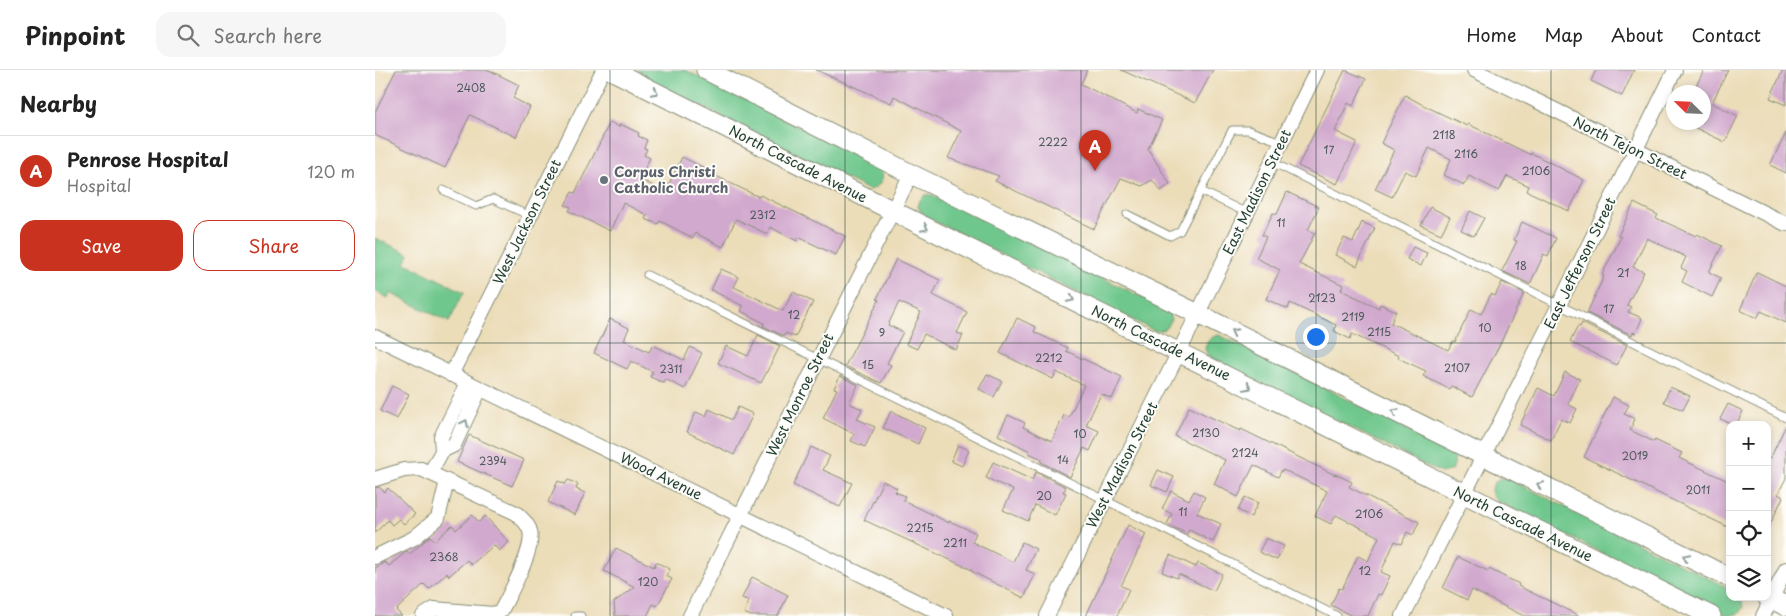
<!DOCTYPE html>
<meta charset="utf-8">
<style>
:root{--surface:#fff;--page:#f6f6f6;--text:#222;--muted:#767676;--line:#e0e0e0;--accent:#c8321e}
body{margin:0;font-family:"Playpen Sans",sans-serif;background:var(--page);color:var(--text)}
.controls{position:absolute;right:15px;bottom:15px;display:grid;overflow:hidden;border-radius:10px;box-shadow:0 2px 8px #0003}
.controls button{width:45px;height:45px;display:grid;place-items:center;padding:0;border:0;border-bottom:1px solid var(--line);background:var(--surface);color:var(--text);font:25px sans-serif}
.compass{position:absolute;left:1291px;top:15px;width:45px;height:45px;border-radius:50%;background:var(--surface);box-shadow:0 2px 8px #0003;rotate:294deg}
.you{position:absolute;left:940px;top:266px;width:18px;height:18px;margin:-12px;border:4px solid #fff;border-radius:50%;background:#1a73e8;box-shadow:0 0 0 8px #1a73e833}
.badge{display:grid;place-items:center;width:32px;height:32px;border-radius:50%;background:var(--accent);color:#fff;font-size:16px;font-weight:700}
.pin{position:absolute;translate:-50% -41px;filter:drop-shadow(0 1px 2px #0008)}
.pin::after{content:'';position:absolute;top:26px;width:18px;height:15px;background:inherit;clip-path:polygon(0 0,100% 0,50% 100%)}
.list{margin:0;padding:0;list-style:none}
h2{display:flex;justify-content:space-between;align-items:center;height:65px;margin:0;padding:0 20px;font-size:21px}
h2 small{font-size:16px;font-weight:400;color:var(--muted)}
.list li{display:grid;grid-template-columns:32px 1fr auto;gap:15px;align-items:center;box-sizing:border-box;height:70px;padding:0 20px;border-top:1px solid var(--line)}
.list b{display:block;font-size:19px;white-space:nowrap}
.list p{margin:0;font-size:16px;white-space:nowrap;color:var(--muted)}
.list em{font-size:16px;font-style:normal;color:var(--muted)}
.actions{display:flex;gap:10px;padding:15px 20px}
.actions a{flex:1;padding:11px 0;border:1px solid var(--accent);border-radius:15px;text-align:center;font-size:18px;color:var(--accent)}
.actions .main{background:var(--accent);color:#fff}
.icon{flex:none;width:28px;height:28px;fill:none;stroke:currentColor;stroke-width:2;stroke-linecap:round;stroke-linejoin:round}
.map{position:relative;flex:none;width:1411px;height:546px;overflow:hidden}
header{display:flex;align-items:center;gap:30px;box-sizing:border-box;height:70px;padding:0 25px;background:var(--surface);border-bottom:1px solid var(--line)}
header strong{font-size:24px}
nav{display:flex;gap:28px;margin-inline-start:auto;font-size:18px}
.search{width:350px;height:45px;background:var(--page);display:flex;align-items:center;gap:12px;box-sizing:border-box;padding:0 18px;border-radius:15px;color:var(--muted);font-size:19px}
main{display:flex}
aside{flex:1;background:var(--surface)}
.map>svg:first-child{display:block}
.green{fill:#70c78d;stroke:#488260}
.building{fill:#d1a8ce}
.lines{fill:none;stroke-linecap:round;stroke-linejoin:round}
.lane-casing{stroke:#868d76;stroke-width:9}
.street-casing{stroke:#868d76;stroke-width:16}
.secondary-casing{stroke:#868d76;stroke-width:21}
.lane{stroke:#fff;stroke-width:7}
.street{stroke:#fff;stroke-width:14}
.secondary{stroke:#fff;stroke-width:19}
.oneway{stroke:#8f9e9a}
.grid{fill:none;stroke:#1f3d34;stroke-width:1;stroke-opacity:0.55}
.worship-dot{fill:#6b7280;stroke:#fdfcf7;stroke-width:2}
.labels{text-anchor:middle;stroke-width:4;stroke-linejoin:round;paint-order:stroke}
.number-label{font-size:11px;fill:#4c585a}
.street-label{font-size:14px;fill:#1f3d34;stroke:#fdfcf7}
.worship-label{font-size:14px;font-weight:bold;fill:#5b616d;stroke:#fdfcf7;text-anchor:start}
</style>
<header>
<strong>Pinpoint</strong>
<div class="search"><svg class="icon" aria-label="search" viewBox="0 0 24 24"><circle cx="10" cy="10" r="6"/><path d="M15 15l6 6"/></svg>Search here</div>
<nav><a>Home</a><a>Map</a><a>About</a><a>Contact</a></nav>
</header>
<main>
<aside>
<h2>Nearby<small></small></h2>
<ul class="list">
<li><span class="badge">A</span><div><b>Penrose Hospital</b><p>Hospital</p></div><em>120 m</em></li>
</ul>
<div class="actions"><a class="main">Save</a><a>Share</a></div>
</aside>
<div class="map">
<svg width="1411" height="546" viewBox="0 0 1411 546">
<rect width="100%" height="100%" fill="#fdfcf7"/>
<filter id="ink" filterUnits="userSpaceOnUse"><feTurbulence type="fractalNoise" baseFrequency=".02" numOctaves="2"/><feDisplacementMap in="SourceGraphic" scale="10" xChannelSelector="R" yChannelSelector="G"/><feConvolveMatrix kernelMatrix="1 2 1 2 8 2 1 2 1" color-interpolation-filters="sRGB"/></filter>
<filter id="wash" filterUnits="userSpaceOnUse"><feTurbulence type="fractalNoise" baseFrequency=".0096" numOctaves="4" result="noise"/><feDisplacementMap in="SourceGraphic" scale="20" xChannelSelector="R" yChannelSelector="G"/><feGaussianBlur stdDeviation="1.12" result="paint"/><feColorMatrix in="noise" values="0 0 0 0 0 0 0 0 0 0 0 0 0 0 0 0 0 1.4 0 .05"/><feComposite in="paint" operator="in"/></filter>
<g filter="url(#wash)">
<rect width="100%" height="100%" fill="#ecddb9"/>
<path class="green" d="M262 0H310L503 96C513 106 505 117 494 120L281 14Z
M550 125H557L789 238 794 243 796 250C792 259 789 260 780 261L549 146 543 137 545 130Z
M0 168 34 184 30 193 89 222 74 252 15 223 13 228 0 221Z
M844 265 1075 381C1080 388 1081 392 1077 400L1066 403 834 287 830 279C832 270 836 267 844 265Z
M1125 408H1132L1355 519V527H1366L1368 537 1364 543 1354 546 1122 431 1118 427 1116 420 1119 413Z"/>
<g id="blocks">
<path class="building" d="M21 0H114L144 15 138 28 155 37 141 67 95 45 70 98 0 65V42Z
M441 0H712L706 14 762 43 763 39 787 50 773 79 795 114 786 121 777 110 767 116 746 108 719 159 620 111 624 106 573 88 586 61 519 26 516 33Z
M746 0H838L820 33Z
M970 0 991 9 978 36 973 33 960 61 982 72 962 114 923 96Z
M1221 0H1259L1247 26 1216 11Z
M1329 0H1353L1337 33 1363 46 1350 72 1308 52H1328V22H1318Z
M1408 0H1411V35L1395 28Z
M1030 25 1048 35 1092 56 1093 54 1156 85V83L1209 110 1194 141 1152 121 1154 116 1132 106 1124 121 1094 106 1089 115 1069 105 1076 89 1054 78 1041 106 1030 101 1017 127 1000 119 1019 80 1006 73Z
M235 52 244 57 245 54 264 63 263 66 272 70 269 78 272 79 269 85 275 88 264 109 287 120 289 117 292 118 307 87 342 104 341 106 384 127 385 125 470 166 461 185 423 167 422 171 395 157 392 164 361 149 348 177 320 163 318 168 285 151 283 154 270 149 272 145 248 133 235 161 194 141 196 137 190 135 197 122 200 123Z
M1411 63V103L1395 95Z
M912 122 944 137 933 160 940 163 924 194 968 215 966 220 1004 238 1005 234 1021 241 1016 253 1073 280 1078 271 1080 272 1096 239 1106 244 1116 224 1120 226 1127 212 1149 223 1124 276 1097 327 1076 316 1074 319 1048 306 1051 301 1023 288 1024 286 977 264 975 269 959 261 961 255 915 233 913 239 891 229 905 200 881 188 891 167 887 165 898 143 902 144Z
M1259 133 1283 145 1281 148 1321 166 1322 164 1347 176 1334 202 1346 208 1337 227 1307 212 1312 201 1306 198 1311 187 1272 168 1258 197 1269 202 1252 235 1256 237 1253 242 1267 248 1261 263 1258 262 1257 265 1212 243 1229 206 1227 205 1246 167 1243 166Z
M1055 137 1075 147 1066 164 1046 155Z
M1095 141 1109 148 1099 166 1086 160Z
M987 152 1000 158 982 196 960 185 969 168 978 172Z
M1147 152 1181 168 1173 186 1169 184 1155 214 1127 201 1142 171 1139 170Z
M1038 177 1052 183 1046 196 1032 189Z
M521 189 565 210 558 225 592 242 582 263 588 265 581 280 549 264 542 279 531 274 546 242 524 232 513 255 528 262 512 293 516 295 506 313 470 296 504 230 502 229Z
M346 199 364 207 359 217 408 241 418 222 438 232 420 267 411 263 409 266 388 256 389 253 366 241 368 236 336 220Z
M1382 202 1411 216V253L1386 241 1382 248 1365 240Z
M642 248 661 257 659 262 693 278 691 281 747 307 737 329 726 324 711 355 724 361 715 381 709 378 695 407 666 392 667 389 654 383 655 381 623 365 633 345 650 353 648 357 677 371 689 345 694 347 709 315 681 302 678 309 625 283Z
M235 249 254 258 249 270 274 282 278 275 309 290 315 277 327 283 310 319 290 309 289 313 275 307 278 302 256 291 252 299 219 283Z
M1207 253 1252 275 1242 295 1195 272 1203 256 1205 257Z
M383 265 405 276 386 313 343 293 351 276 373 286Z
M1190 302 1205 309 1193 334 1202 339 1195 353 1186 349 1176 370 1145 355 1163 318 1179 326Z
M612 304 627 311 619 327 604 319Z
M465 306 483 315 474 333 487 339 482 349 500 357 490 377 476 371 479 364 448 348 462 319 459 318Z
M17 316 34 324 22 349 5 341Z
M1295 317 1315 326 1308 340 1289 332Z
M1238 327 1254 335 1249 344 1260 349 1255 360 1279 372 1280 370 1307 383 1304 388 1355 412V458L1209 387Z
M1353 334 1368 341 1361 355 1345 349Z
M363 337 378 344 359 385 312 362 321 342 331 346 334 339 357 350Z
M814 337 865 361 866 359 960 405V404L977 412 974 417 1044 452 1038 465 1032 462 1027 474 1020 471 1006 502 1015 506 1006 525 1003 524 993 546H977L956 535 964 518 967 519 983 486 993 491 1004 467 961 445 956 454 940 446 952 421 913 402 907 400 903 407 879 395 863 427 839 414 850 390 800 366Z
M516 341 550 358 543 374 508 358Z
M1411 355V408L1403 424 1408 427 1392 461V387L1395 389Z
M94 365 149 390 137 416 82 392Z
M583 375 594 380 587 396 576 391Z
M436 377 455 386 448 400 477 413 465 437 418 415Z
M618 392 657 410 661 402 691 417 688 422 691 423 680 445 660 435 653 451 628 440 638 420 611 408Z
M783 400 799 407 792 422 776 415Z
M193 410 203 414 201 419 210 423 200 445 173 432 183 411 190 414Z
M508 411 522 418 520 422 530 426 528 430 574 453V451L601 463 597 472 638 492 647 472 661 479 651 500 660 504 649 528 596 501 597 500 489 450Z
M4 417 10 422 13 418 40 444 29 454 24 449 17 455 13 450 0 463V418Z
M796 421 814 430 819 421 830 427 822 443 846 454 838 472 814 460 812 464 792 454 797 444 787 439Z
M870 427 883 433 876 447 863 440Z
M97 445 104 452 110 446 134 472 124 481 119 475 96 495 92 490 74 506 72 503 54 519 49 514 21 540 27 546H0V498L10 492 14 496 32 481 35 484 55 466 60 471 77 455 81 460Z
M753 455 771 464 746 516 754 519 742 546H711Z
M891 468 909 476 902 490 884 482Z
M241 478 279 497 281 492 295 499 291 506 297 509 282 536 278 534 272 546H240L239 532 260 517 229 501Z
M795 485 821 497 823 493 847 504 839 521 804 504 802 508 787 502Z
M1083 487 1113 501 1114 499 1144 514 1143 516 1205 546H1149L1097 520 1092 530 1068 518Z
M377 507 413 525 403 546H376L369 543 374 531 367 528Z"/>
</g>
</g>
<g filter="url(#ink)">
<use href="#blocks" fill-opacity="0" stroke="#868d76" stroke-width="1"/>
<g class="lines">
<g class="lane-casing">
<path id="lane" d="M897 92 1411 348
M68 120 101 136 118 129 155 146
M826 121 872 143
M752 144 795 166 805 161 857 60H873L906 72
M272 205 714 422 962 546
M200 546H206"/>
</g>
<g class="street-casing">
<path id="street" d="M1099 0 1411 154
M0 267 571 546
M76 305 228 0
M67 381 79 375 105 319
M55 403 67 381 66 367 93 313
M0 409 29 400 46 399 141 443C146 448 153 453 155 461 160 479 135 523 126 541L118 544 59 539 48 546
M0 487 39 468 63 448 72 411
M315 546 536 104
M672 546 804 282 942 0
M1028 546 1184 235 1300 0
M1388 546 1411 499"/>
</g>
<g class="secondary-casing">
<path id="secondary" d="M236 0 518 141 1336 546
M331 0 536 104 823 244 1355 508
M1392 527 1411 536"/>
</g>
<use href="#lane" class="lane"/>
<use href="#street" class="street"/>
<use href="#secondary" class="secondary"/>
</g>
<defs><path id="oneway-chevron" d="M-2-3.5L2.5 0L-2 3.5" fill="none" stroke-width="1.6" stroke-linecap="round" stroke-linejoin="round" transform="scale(1.25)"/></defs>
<g class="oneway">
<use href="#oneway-chevron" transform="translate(280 22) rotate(27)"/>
<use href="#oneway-chevron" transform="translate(550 158) rotate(26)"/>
<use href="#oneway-chevron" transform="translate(696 229) rotate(26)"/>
<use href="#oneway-chevron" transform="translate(859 262) rotate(-153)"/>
<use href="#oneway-chevron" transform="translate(873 317) rotate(27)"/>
<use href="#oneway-chevron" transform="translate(1020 342) rotate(-153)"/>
<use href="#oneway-chevron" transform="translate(90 353) rotate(-64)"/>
<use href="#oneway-chevron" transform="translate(1165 415) rotate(-154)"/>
<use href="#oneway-chevron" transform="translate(1311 487) rotate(-154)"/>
</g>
</g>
<path class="grid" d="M235 0V546M470 0V546M706 0V546M941 0V546M1176 0V546M0 273H1411"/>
<circle class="worship-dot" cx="229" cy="110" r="5"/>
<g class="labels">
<g class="number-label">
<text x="96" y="22">2408</text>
<text x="1069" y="69">2118</text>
<text x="678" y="76">2222</text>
<text x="954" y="84">17</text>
<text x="1091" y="88">2116</text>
<text x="1161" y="105">2106</text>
<text x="388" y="149">2312</text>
<text x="906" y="157">11</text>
<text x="1146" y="200">18</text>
<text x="1248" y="207">21</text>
<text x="947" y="232">2123</text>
<text x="1234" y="243">17</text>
<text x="419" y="249">12</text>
<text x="978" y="251">2119</text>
<text x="1110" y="262">10</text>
<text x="1004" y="266">2115</text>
<text x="507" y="267">9</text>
<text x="674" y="292">2212</text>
<text x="493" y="299">15</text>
<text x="1082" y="302">2107</text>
<text x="296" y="303">2311</text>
<text x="831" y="367">2130</text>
<text x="705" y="368">10</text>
<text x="870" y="387">2124</text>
<text x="1260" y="390">2019</text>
<text x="688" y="394">14</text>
<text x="118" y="395">2394</text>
<text x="1323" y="424">2011</text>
<text x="669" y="430">20</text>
<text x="808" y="446">11</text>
<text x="994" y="448">2106</text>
<text x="545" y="462">2215</text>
<text x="580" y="477">2211</text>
<text x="69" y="491">2368</text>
<text x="990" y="505">12</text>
<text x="273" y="516">120</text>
</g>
<g class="street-label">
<text transform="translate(1255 78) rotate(26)" y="5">North Tejon Street</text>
<text transform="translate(423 94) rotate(27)" y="5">North Cascade Avenue</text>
<text transform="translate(882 122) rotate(-64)" y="5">East Madison Street</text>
<text transform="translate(152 152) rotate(-64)" y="5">West Jackson Street</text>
<text transform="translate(1205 193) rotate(-64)" y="5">East Jefferson Street</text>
<text transform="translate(786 273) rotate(26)" y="5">North Cascade Avenue</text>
<text transform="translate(425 325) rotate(-64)" y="5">West Monroe Street</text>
<text transform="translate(747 395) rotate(-63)" y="5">West Madison Street</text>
<text transform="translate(286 406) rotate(26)" y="5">Wood Avenue</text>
<text transform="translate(1148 454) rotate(26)" y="5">North Cascade Avenue</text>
</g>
<g class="worship-label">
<text x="239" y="107">Corpus Christi<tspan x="239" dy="16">Catholic Church</tspan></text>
</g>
</g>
</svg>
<div class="controls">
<button>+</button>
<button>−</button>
<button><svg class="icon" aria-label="locate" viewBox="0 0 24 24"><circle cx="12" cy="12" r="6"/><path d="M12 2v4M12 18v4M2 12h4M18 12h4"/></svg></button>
<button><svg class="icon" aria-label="layers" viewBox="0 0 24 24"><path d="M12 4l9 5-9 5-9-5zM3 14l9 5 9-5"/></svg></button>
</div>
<svg class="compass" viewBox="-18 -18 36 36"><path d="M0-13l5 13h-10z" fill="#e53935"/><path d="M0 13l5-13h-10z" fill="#767676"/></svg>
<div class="you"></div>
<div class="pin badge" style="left:720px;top:101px">A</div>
</div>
</main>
